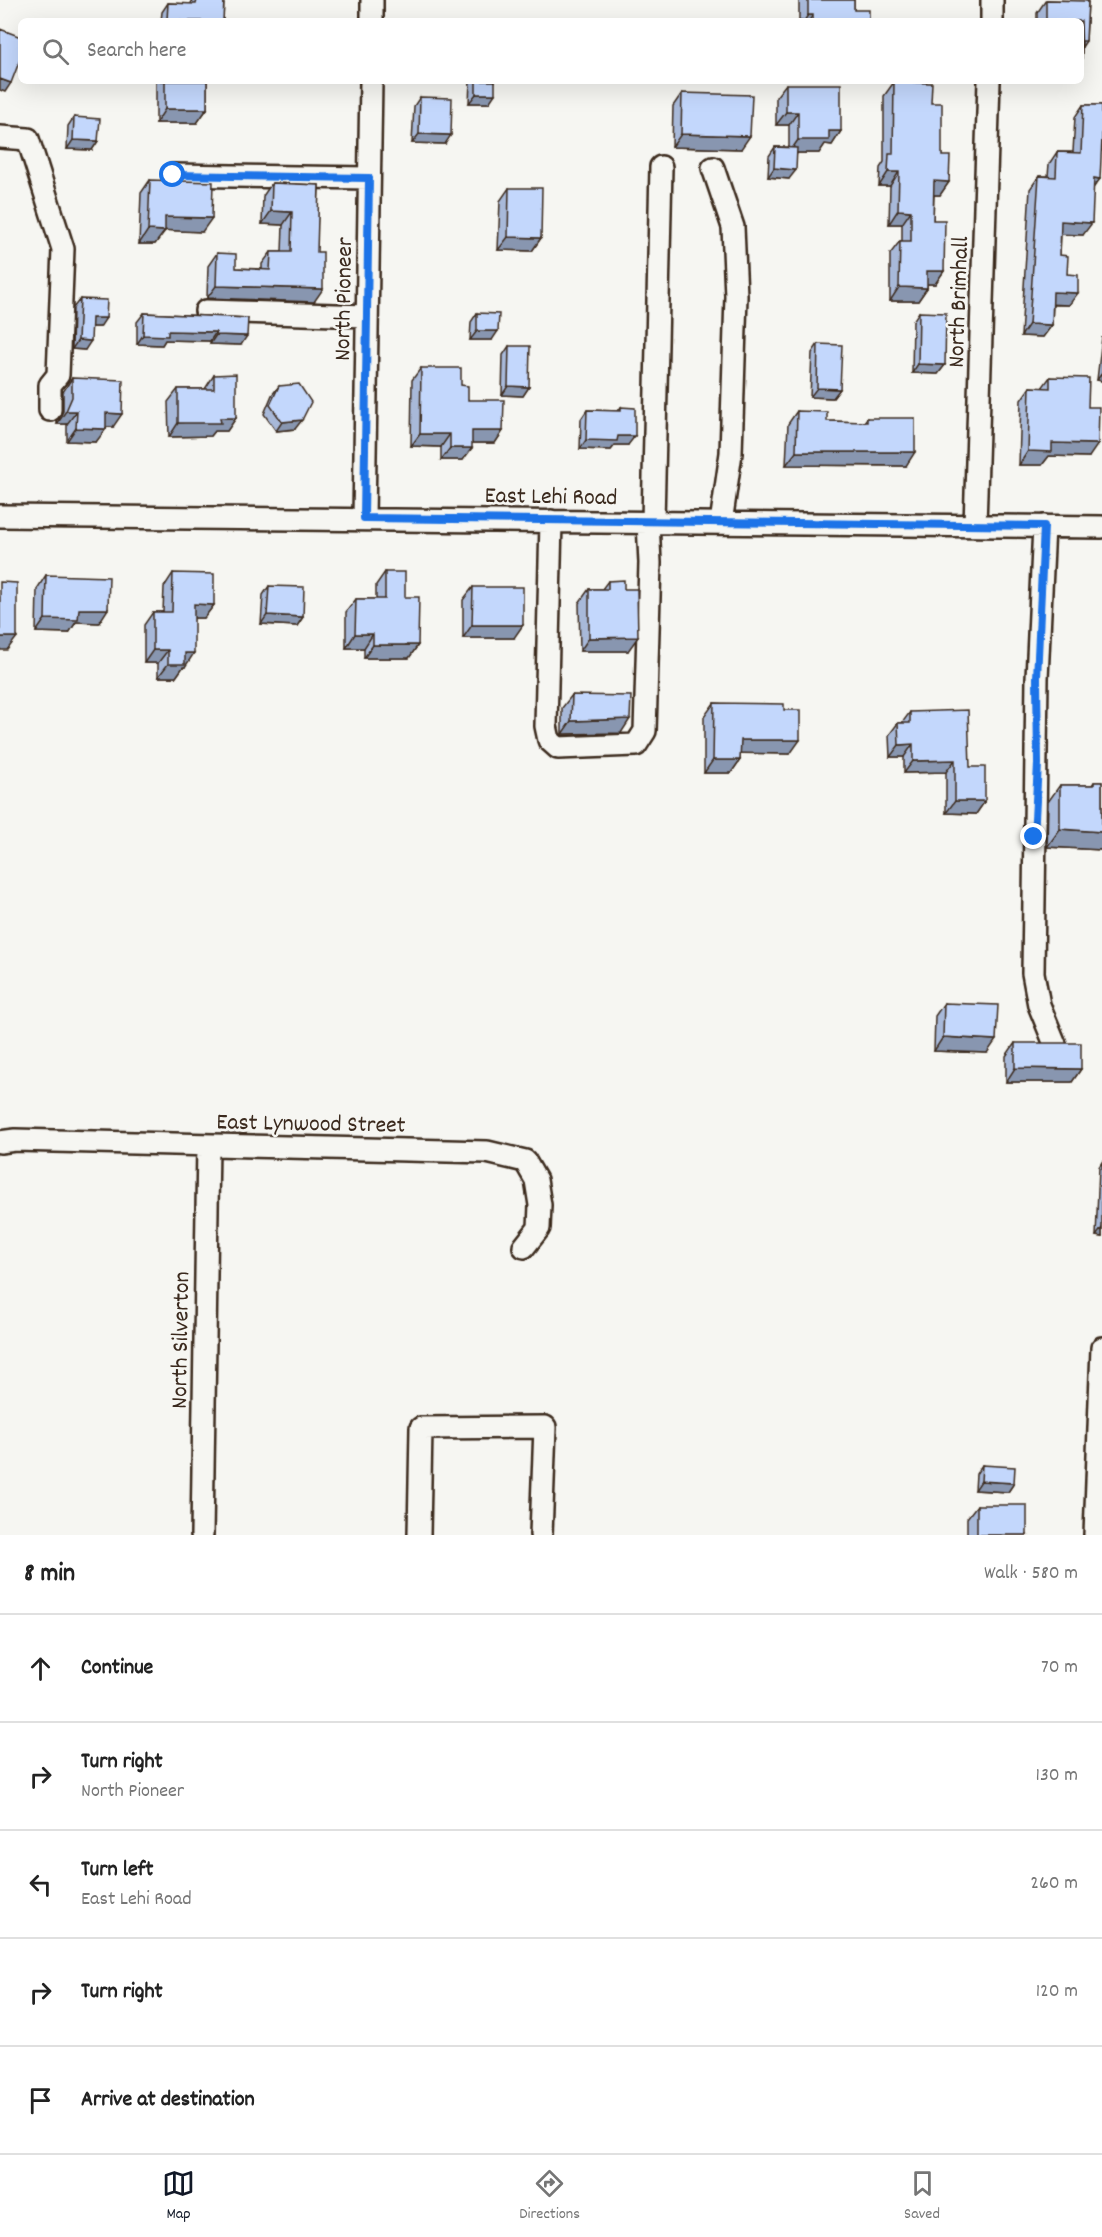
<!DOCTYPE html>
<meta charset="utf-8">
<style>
:root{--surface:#fff;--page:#f6f6f6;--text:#222;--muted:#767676;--line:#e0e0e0;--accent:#111827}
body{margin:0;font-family:Dekko,sans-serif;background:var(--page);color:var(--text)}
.stop{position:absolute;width:18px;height:18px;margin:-14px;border:4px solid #1a73e8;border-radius:50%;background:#fff}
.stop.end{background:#1a73e8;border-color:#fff;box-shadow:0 2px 6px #0008}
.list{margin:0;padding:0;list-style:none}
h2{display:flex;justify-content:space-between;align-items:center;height:78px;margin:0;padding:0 24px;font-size:26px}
h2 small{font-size:20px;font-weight:400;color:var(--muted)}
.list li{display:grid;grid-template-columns:39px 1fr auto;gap:18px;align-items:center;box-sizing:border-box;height:108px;padding:0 24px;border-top:2px solid var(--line)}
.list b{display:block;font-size:22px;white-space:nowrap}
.list p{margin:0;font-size:20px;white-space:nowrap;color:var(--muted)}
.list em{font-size:20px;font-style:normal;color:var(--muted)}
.icon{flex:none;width:33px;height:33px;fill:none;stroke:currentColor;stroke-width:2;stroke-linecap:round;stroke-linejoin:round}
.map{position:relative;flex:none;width:1102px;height:1535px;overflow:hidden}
.search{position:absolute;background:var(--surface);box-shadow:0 6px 24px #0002;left:18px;right:18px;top:18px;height:66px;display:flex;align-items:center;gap:15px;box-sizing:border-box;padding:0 21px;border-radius:9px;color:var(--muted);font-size:22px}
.sheet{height:618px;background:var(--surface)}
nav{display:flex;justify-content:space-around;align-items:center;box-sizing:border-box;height:84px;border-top:2px solid var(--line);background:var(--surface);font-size:16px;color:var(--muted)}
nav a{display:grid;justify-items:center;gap:3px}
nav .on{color:var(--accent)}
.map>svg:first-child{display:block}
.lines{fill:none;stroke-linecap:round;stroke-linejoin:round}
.minor-casing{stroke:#3b2a1e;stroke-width:26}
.minor{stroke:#f6f6f2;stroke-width:21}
.wall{fill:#a8b9d9;stroke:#3b2a1e;stroke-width:1.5}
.shaded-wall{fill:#8896b0;stroke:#3b2a1e;stroke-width:1.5}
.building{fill:#c3d7fc;stroke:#3b2a1e;stroke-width:1.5}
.route{stroke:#1a73e8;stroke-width:8}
.labels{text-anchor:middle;stroke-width:5;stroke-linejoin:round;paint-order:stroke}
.street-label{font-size:24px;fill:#3b2a1e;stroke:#f6f6f2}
</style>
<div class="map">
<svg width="1102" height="1535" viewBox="0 0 1102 1535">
<rect width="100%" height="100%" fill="#f6f6f2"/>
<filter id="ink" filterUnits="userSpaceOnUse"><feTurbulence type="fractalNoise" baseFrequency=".0167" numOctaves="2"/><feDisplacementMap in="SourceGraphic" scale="12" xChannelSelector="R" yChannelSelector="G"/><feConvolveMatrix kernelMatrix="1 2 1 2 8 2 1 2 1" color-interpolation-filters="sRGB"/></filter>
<g filter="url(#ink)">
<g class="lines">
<g class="minor-casing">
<path id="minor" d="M372 21V0
M992 21V0
M0 137 28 139 63 249 58 375 50 385V410
M713 168 733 227 736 296 731 453 721 523
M173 175 369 178
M206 311 367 316
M0 516 1102 527
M364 518 371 81
M551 521 546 726 549 740 558 748 636 745 645 731 650 563 648 522
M653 522 661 167
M975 525 989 81
M1044 526 1037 678 1033 973 1039 1005 1055 1044
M0 1142 15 1140 487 1152 525 1161 536 1180 540 1205 539 1228 524 1247
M202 1535 208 1145
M419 1535 421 1428 545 1427 541 1535
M1095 1535 1102 1348"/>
</g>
<use href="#minor" class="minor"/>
</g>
<path class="wall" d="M192 0H224L223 21H161L162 12 168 3 191 4Z
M799 0H854V10L869 21H799Z
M1046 0 1088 1 1086 41 1082 47 1081 60V21H1037V13Z
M156 81H207V109L197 123H156Z
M470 81H495L489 103H469Z
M894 82 931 103 942 156 949 182 940 195H934L933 220 944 271 935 284H927V288L918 301H890V254L900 241H902V224H889L890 186H879L880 168 884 162V96Z
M786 84 841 131 832 145 825 144 819 153H797L789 179 768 177 769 156 775 147H789V125H776V97Z
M682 93 741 149 672 147 673 106Z
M420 97 445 144 412 143 414 106Z
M1083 105H1102V151H1101L1083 235 1061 234 1060 255 1067 274 1069 305H1053L1052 325 1043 337 1021 336 1030 189 1039 176H1048L1049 164 1057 152H1073L1075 117Z
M74 117 98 141 92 150 67 149 68 126Z
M150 180 202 232 165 230 155 244H139L141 193Z
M272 183 319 185 314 302 207 298 208 266 217 253 236 268 262 269V264L271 252H282L283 225 262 224 263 196Z
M509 188 541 238 532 251 498 250 500 201Z
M80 299 100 327H92L85 350 72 349 73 308Z
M919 312 945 365 938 374 912 373 913 321Z
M144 313 248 318 241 345 210 344V341L165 340 162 345 137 344V322Z
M477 313 492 340H470L471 322Z
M1102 337V381L1097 380Z
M818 344 840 389 833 398 810 397 812 353Z
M509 346 529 387 523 396 502 395 503 355Z
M421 368 461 385 468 400 503 431 495 443H472L463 460H441V447L411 446 412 380Z
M214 375 236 418 227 431H215L211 436 169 437 168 402 178 389H205Z
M1050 377 1088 407 1089 457 1049 456 1042 465H1019L1021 400 1030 387 1042 388Z
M72 378 113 427H106L96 442 67 441V424H57L63 411V392Z
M279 386 295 429 276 431 264 414 272 395Z
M621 407 628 445H615L611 450 580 449 581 419 587 410 618 411Z
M797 411 827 421 864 422 867 418 906 466 786 465 788 424Z
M385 572 405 597 418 645 409 658H364V648H346V612L356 599H376V585Z
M173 573 214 605 204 618H194L185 667H183L176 677H158V663H144V625L153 612H163L164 587Z
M46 575 99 623 76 622 69 633 36 632 37 589Z
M608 581 624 589 628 651H580L579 603 589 589H602Z
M269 586 303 617 297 626 261 624 263 595Z
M473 587 514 638H463V600Z
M572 695 621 733 562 734V708Z
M714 703 784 710 790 754 740 753V760L731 773H704V717Z
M910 712 970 767 985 801 976 814 946 813V772L904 773V757H890L889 735 898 723H902Z
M1094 782H1102V850L1047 847 1048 802 1060 785H1092Z
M944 1003 987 1053 934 1051 935 1016Z
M1015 1043 1081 1069 1072 1082H1006V1056Z
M1102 1162V1237L1096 1236 1099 1167Z
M982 1465 1014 1483 1008 1492 975 1490 976 1474Z
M977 1505 1027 1535H967V1518Z"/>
<path class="shaded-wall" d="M808 15H813L809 21H804Z
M0 79 11 83 5 92 0 90Z
M476 94H495L489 103H469Z
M165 109H207L197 123H156Z
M786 112H798L789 125H776Z
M829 131H841L832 145 825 144 819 153H789L798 140Z
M419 134 451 135 445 144 412 143Z
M681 134 750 136 741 149 672 147Z
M73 140 98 141 92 150 67 149Z
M774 168 796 170 789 179 768 177Z
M888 172H899L890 186H879Z
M1094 178 1100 179 1091 191Z
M934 181 949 182 940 195H925Z
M898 210 911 211 902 224H889Z
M271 211 292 212 283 225 262 224Z
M165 217 212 218 202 232 156 230Z
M1061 221 1092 223 1083 235 1052 234Z
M148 230 165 231 155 244H139Z
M508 237 541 238 532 251 498 250Z
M927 271H944L935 284H918Z
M216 286 323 289 314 302 207 298Z
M899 287 927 288 918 301H890Z
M1053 292 1078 293 1069 305 1045 304Z
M92 318H106L100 327H86Z
M1029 324 1052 325 1043 337 1021 336Z
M168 331 216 332 210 341 165 340 162 345 137 344 143 335Z
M477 331H498L492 340H470Z
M216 335 247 336 241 345 210 344Z
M78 340 91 341 85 350 72 349Z
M918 364 945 365 938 374 912 373Z
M1102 373V381L1097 380Z
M508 386 529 387 523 396 502 395Z
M817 388 840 389 833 398 810 397Z
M66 411H77L67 424H57Z
M106 413 122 414 113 427H97Z
M220 418H236L227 431H215L211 436 169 437 178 423Z
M302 420 295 429 276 431 282 422Z
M76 428 106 429 96 442 67 441Z
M472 431H503L495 443H463Z
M420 434H450L441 447 411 446Z
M618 436H635L628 445H615L611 450 580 449 586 440Z
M1052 443 1098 444 1089 457 1049 456 1042 465H1019L1028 451Z
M450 448H472L463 460H441Z
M796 452H915L906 466 786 465Z
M194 604 214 605 204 618H185Z
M79 609H108L99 623 76 622 69 633 36 632 45 619Z
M267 615 303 617 297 626 261 624Z
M472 625H523L514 638H463Z
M355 634H373L364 648H346Z
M0 637H17L7 650H0Z
M638 637 628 651H580L589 638Z
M373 645H418L409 658H364Z
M153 650H168L158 663H144Z
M185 653H194L185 667H183L176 677H158L168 664Z
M630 719 621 733 562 734 571 721Z
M741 740H800L790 754 731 753Z
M913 744 904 757H890L899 745Z
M713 760H740L731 773H704Z
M955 760 946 772 904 773 913 761Z
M955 801H985L976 814 946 813Z
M1060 829 1102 832V850L1047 847Z
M943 1037 996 1040 987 1053 934 1051Z
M1015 1068 1081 1069 1072 1082H1006Z
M1102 1228V1237L1096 1236Z
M981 1481 1014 1483 1008 1492 975 1490Z"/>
<path class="building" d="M197 0H224L223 21H188L167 20 168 3 196 4Z
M808 0H854V10H869V21H813V15H808Z
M1046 0 1088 1 1086 41H1082V59L1081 21H1046Z
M0 29 21 37V57L11 83 0 79Z
M165 81H207V109H165Z
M476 81H495V94H476Z
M894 82 932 83 931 103H942V156H950L949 182 934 181 933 220H945L944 271H927V288L899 287 900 241H911V211L898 210 899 172H888L889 154H893Z
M786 84H841V131H829V140H798V112H786Z
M682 93 752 95 750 136 681 134Z
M420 97 452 98 451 135 419 134Z
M1083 105H1102V138L1100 179 1094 178 1092 223 1061 221 1060 255 1068 256 1067 274 1078 275V293L1053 292 1052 325 1029 324 1039 176 1056 177 1057 152 1081 153Z
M74 117 100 119 98 141 73 140Z
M775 147 797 148 796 170 774 168Z
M150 180 213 182 212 218 165 217V231L148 230Z
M272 183 319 185 317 252H323V289L216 286 217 253 236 254V268L270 270 271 252H291L292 212 271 211Z
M509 188H542L541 238 508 237Z
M80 299 107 300 106 318H92L91 341 78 340Z
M919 312 946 313 945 365 918 364Z
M144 313 248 318 247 336 216 335V332L168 331V336L143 335Z
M477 313 499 314 498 331H477Z
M818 344 842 345 840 389 817 388Z
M509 346H530L529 387 508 386Z
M421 368H461V385L468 386V400H504L503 431H472V448H450V434H420Z
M236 374V418H220L221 423H178V389H214V375Z
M1050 377 1089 378 1088 407H1099L1098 444 1052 443V452L1028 451 1030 387 1050 388Z
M72 378 123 380 122 414 106 413V429L76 428 77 411H66L72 397Z
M299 384 311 402 302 420 282 422 270 405 279 386Z
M621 407 635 408V436H618L617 441 586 440 587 410 621 411Z
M797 411 827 412V421L867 422V418H915V452H796Z
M385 572H405V597H419L418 645H373V634H355L356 599H385Z
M173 573 214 574V605L194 604V653H185V664H168V650H153V612H172Z
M46 575 109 577 108 609H79L78 620 45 619Z
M624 580V589H637L638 637 589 638V589H608V581Z
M0 582 17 583V637H0Z
M269 586 304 587 303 617 267 615Z
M473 587H523V625H472Z
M572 695 631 696 630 719 571 721Z
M714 703 784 704V710H800V740H741L740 760H713Z
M968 710 970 767H985V801H955V760L913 761V744L899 745 898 723H910V712Z
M1094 782H1102V832L1060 829V785H1094Z
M944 1003 998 1005 996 1040 943 1037Z
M1015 1043H1081V1069L1015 1068Z
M982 1465 1015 1467 1014 1483 981 1481Z
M977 1505H1027V1535H977Z"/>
</g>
<g class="lines" filter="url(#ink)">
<path class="route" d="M173 175 369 178 364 518 1044 526 1037 678 1038 764 1034 837"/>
</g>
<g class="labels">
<g class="street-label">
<text transform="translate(342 299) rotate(-89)" y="8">North Pioneer</text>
<text transform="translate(957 302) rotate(-88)" y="8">North Brimhall</text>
<text transform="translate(551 495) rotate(1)" y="8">East Lehi Road</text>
<text transform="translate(311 1122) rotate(1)" y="8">East Lynwood Street</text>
<text transform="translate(179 1340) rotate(-89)" y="8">North Silverton</text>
</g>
</g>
</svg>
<div class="stop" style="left:173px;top:175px"></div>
<div class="stop end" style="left:1034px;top:837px"></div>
<div class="search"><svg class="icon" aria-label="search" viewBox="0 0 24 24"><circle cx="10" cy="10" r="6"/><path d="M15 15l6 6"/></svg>Search here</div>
</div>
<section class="sheet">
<h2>8 min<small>Walk · 580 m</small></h2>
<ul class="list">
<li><svg class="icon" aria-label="ahead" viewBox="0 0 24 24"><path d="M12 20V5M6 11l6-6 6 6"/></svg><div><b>Continue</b></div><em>70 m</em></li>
<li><svg class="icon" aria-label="right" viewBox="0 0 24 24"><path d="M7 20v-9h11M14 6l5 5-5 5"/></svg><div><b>Turn right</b><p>North Pioneer</p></div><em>130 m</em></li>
<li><svg class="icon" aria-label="left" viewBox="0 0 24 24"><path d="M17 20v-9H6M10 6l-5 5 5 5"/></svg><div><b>Turn left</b><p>East Lehi Road</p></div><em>260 m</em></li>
<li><svg class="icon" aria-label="right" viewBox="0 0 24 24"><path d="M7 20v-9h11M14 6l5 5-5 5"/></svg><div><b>Turn right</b></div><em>120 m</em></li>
<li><svg class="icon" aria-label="arrive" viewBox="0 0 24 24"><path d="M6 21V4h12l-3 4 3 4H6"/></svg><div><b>Arrive at destination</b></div></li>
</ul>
</section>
<nav>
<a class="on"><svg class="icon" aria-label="map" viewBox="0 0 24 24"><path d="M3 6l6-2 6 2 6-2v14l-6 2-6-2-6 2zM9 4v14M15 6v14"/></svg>Map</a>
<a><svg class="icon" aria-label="directions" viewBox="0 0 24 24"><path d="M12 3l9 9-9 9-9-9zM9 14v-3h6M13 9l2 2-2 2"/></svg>Directions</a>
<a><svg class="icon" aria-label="saved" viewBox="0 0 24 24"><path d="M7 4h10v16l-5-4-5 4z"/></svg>Saved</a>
</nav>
